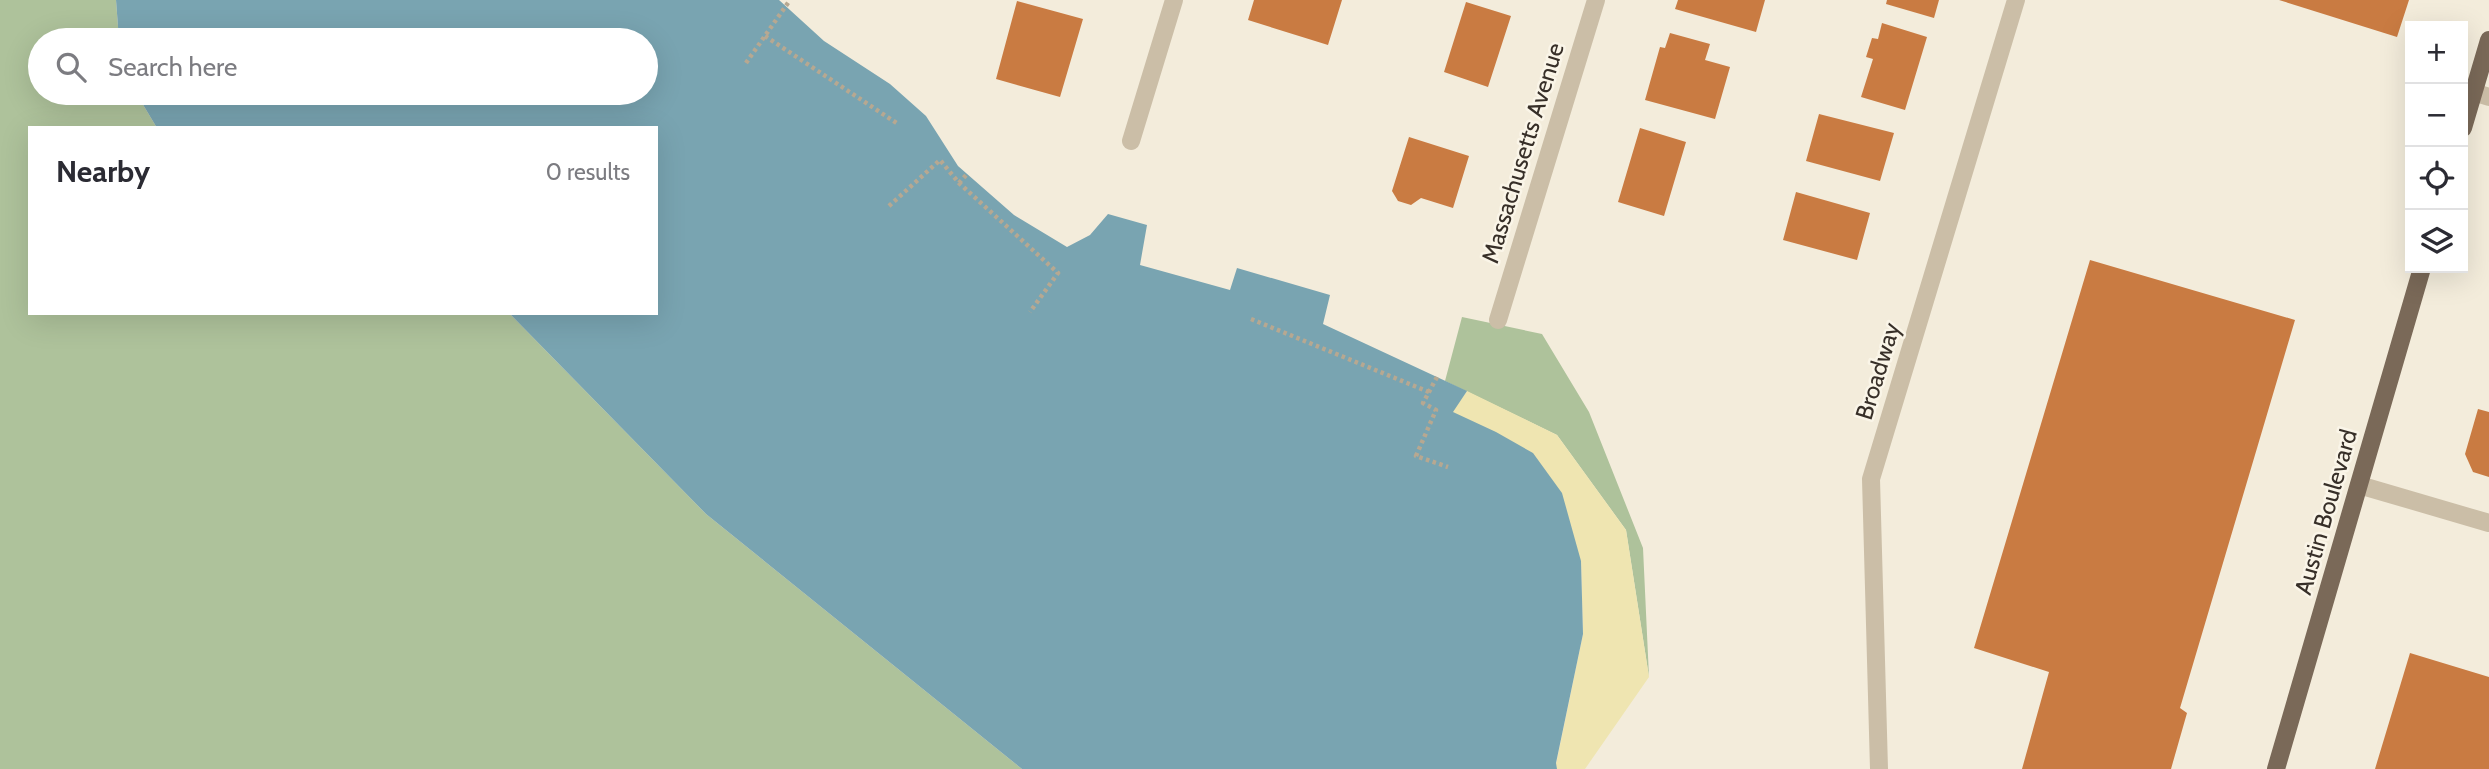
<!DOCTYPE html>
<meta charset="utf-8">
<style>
:root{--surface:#fff;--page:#f2f2f3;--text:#2b2b33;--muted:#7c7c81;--line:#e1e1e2}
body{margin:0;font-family:Cabin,sans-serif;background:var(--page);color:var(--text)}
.controls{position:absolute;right:21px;top:21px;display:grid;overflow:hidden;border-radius:0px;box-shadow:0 7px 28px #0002}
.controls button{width:63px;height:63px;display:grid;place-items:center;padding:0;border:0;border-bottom:2px solid var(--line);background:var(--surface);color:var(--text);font:35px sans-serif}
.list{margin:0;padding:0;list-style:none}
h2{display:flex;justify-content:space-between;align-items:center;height:91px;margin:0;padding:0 28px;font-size:30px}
h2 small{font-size:23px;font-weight:400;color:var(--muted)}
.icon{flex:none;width:38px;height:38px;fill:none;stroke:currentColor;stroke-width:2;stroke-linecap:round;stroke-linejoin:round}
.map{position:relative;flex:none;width:2489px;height:769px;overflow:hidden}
.search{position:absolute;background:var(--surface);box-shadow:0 7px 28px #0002;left:28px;top:28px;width:630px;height:77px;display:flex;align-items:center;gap:18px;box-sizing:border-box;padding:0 24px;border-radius:38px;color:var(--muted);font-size:26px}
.panel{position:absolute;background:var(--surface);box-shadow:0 7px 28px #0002;left:28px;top:126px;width:630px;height:189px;border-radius:0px}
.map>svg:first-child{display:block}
.green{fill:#aec29b}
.sand{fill:#efe5b1}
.water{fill:#79a4b1}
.building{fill:#c97b42}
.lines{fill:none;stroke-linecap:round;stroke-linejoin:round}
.path{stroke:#b7a891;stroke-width:4.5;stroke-dasharray:3.5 3.5;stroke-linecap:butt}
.minor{stroke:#cbbea7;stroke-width:18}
.major{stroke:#7a6958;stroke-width:18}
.labels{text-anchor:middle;stroke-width:5;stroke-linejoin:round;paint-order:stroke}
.street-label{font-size:24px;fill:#372f28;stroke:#faf5e8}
</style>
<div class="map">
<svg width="2489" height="769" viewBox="0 0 2489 769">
<rect width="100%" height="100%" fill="#f3ecdb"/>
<path class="green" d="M0 0H116L119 40H40V93H136L157 128H30V313H509L706 514 1022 769H0Z
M1462 317 1542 334 1589 412 1643 548 1649 677 1626 530 1557 435 1445 381Z"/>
<path class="sand" d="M1467 391 1557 435 1626 530 1649 677 1585 769H1557L1556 764 1583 634 1581 561 1452 412Z"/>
<path class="water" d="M116 0H779L824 41 890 84 926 116 958 166 1014 215 1067 247 1090 235 1108 214 1147 225 1140 265 1230 290 1237 268 1330 295 1323 324 1467 391 1453 412 1496 432 1533 453 1562 493 1581 561 1583 634 1556 763 1557 769H1022L706 514 509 313H656V128H157L136 93H646V40H119Z"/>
<path class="building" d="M1254 0H1342L1328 45 1248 20Z
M1678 0H1765L1756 32 1675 9Z
M1887 0H1939L1934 18 1886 4Z
M2279 0H2409L2397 37Z
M1017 1 1083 19 1060 97 996 79Z
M1466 2 1511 16 1488 87 1444 72Z
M1882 23 1927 37 1905 110 1861 97 1873 59 1866 57 1872 38 1878 39Z
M1670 33 1710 44 1705 60 1730 67 1715 119 1645 100 1660 47 1665 48Z
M1819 114 1894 133 1880 181 1806 161Z
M1640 128 1686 142 1664 216 1618 202Z
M1409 137 1469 156 1453 208 1421 198 1411 205 1398 201 1392 191Z
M1796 192 1870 213 1857 260 1783 240Z
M2090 260 2295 320 2180 708 2187 713 2171 769H2022L2049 672 1974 648Z
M2478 409 2489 412V477L2473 472 2465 454Z
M2410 653 2489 677V769H2375Z"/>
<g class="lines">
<path class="path" d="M765 36 898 124
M746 63 790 0
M959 183 967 174
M889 206 940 160 959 183 1058 273 1030 312
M1251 319 1429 392
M1437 377 1423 403 1436 410 1416 456 1448 467"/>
<path class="minor" d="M2473 92 2489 97
M1131 141 1174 0
M1498 320 1596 0
M2359 485 2489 523
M1879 769 1871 479 2016 0"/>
<path class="major" d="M2463 128 2489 40
M2276 769 2422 268"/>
</g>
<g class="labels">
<g class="street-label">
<text transform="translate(1523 153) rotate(-73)" y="8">Massachusetts Avenue</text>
<text transform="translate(1878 371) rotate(-73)" y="8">Broadway</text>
<text transform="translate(2326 512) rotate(-74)" y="8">Austin Boulevard</text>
</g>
</g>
</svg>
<div class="controls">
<button>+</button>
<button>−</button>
<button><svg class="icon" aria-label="locate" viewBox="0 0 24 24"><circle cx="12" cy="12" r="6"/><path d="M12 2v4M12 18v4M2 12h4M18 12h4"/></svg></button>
<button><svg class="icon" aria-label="layers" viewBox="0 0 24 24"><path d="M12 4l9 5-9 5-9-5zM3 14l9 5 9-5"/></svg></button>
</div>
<div class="search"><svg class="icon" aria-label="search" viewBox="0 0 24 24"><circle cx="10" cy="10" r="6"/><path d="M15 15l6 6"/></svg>Search here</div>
<section class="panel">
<h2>Nearby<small>0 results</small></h2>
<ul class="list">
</ul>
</section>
</div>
